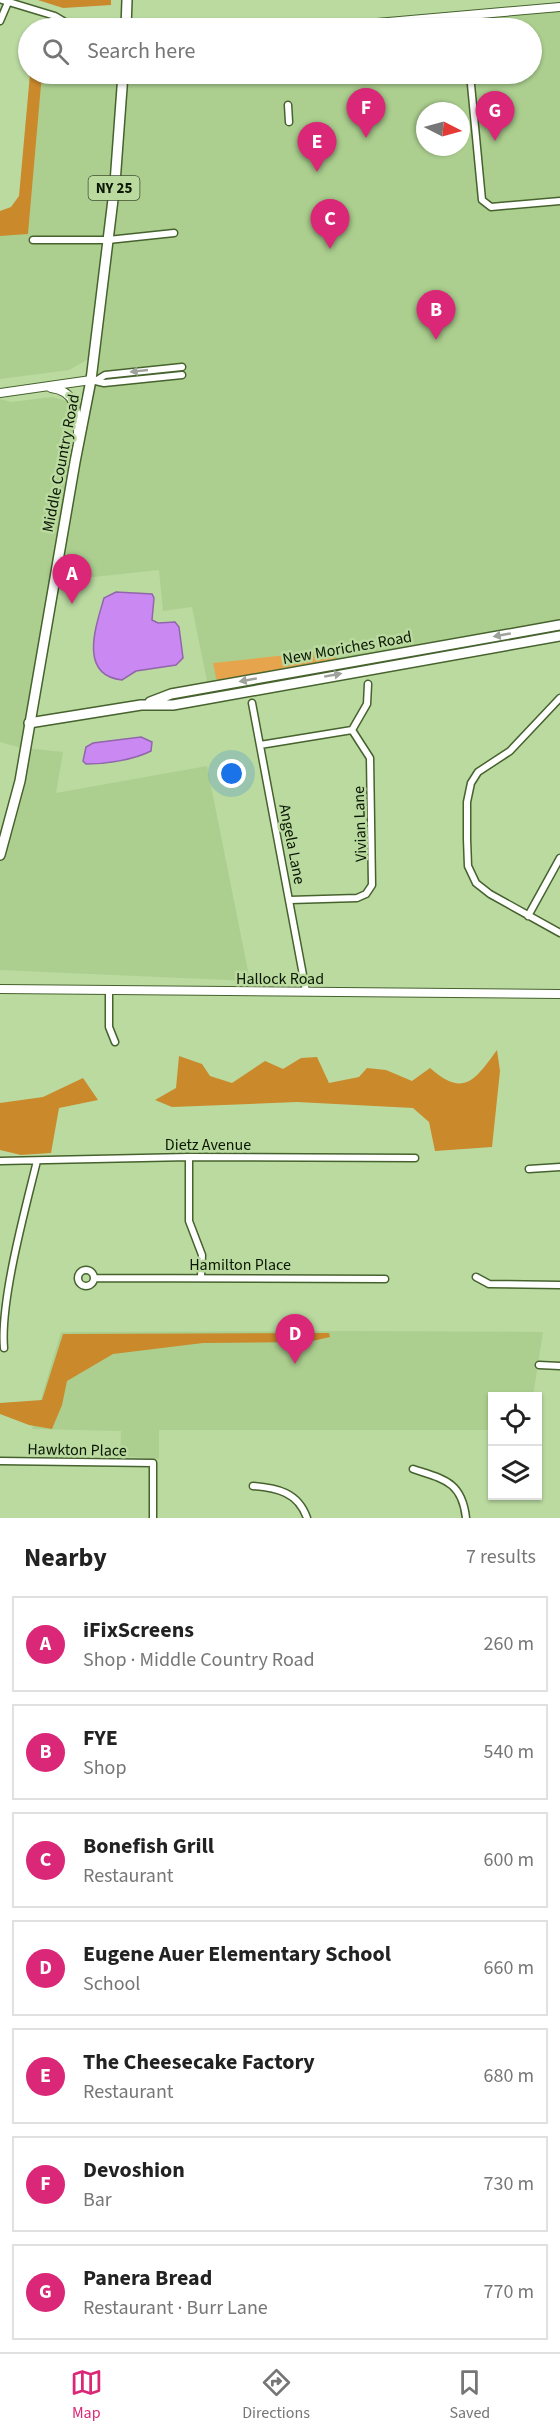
<!DOCTYPE html>
<meta charset="utf-8">
<style>
:root{--surface:#fff;--page:#f2f2f2;--text:#222;--muted:#767676;--line:#e0e0e0;--accent:#db2777}
body{margin:0;font-family:"Source Sans 3",sans-serif;background:var(--page);color:var(--text)}
.controls{position:absolute;right:18px;bottom:18px;display:grid;overflow:hidden;border-radius:0px;box-shadow:0 2px 4px #0004}
.controls button{width:54px;height:54px;display:grid;place-items:center;padding:0;border:0;border-bottom:2px solid var(--line);background:var(--surface);color:var(--text);font:30px sans-serif}
.compass{position:absolute;left:416px;top:102px;width:54px;height:54px;border-radius:50%;background:var(--surface);box-shadow:0 2px 4px #0004;rotate:96deg}
.you{position:absolute;left:232px;top:774px;width:21px;height:21px;margin:-15px;border:4px solid #fff;border-radius:50%;background:#1a73e8;box-shadow:0 0 0 9px #1a73e833}
.badge{display:grid;place-items:center;width:39px;height:39px;border-radius:50%;background:var(--accent);color:#fff;font-size:20px;font-weight:700}
.pin{position:absolute;translate:-50% -50px;filter:drop-shadow(0 2px 3px #0008)}
.pin::after{content:'';position:absolute;top:32px;width:21px;height:18px;background:inherit;clip-path:polygon(0 0,100% 0,50% 100%)}
.list{margin:0;padding:0;list-style:none}
h2{display:flex;justify-content:space-between;align-items:center;height:78px;margin:0;padding:0 24px;font-size:26px}
h2 small{font-size:20px;font-weight:400;color:var(--muted)}
.list li{display:grid;grid-template-columns:39px 1fr auto;gap:18px;align-items:center;box-sizing:border-box;height:96px;margin:0 12px 12px;padding:0 12px;border:2px solid var(--line);border-radius:0px}
.list b{display:block;font-size:22px;white-space:nowrap}
.list p{margin:0;font-size:20px;white-space:nowrap;color:var(--muted)}
.list em{font-size:20px;font-style:normal;color:var(--muted)}
.icon{flex:none;width:33px;height:33px;fill:none;stroke:currentColor;stroke-width:2;stroke-linecap:round;stroke-linejoin:round}
.map{position:relative;flex:none;width:560px;height:1518px;overflow:hidden}
.search{position:absolute;background:var(--surface);box-shadow:0 2px 4px #0004;left:18px;right:18px;top:18px;height:66px;display:flex;align-items:center;gap:15px;box-sizing:border-box;padding:0 21px;border-radius:33px;color:var(--muted);font-size:22px}
.sheet{height:834px;background:var(--surface)}
nav{display:flex;justify-content:space-around;align-items:center;box-sizing:border-box;height:84px;border-top:2px solid var(--line);background:var(--surface);font-size:16px;color:var(--muted)}
nav a{display:grid;justify-items:center;gap:3px}
nav .on{color:var(--accent)}
.map>svg:first-child{display:block}
.built{fill:#accf8f;fill-rule:evenodd}
.green{fill:#e6a54d}
.forest{fill:#ca892b}
.water{fill:#ca88f3;stroke:#9166ab;stroke-width:1.5}
.lines{fill:none;stroke-linecap:round;stroke-linejoin:round}
.minor-casing{stroke:#46622d;stroke-width:9}
.tertiary-casing{stroke:#46622d;stroke-width:10}
.secondary-casing{stroke:#46622d;stroke-width:12}
.primary-casing{stroke:#46622d;stroke-width:12}
.minor{stroke:#fff;stroke-width:6}
.tertiary{stroke:#fff;stroke-width:8}
.secondary{stroke:#fff;stroke-width:9}
.primary{stroke:#fff;stroke-width:9}
.oneway{fill:#9da29a}
.labels{text-anchor:middle;stroke-width:5;stroke-linejoin:round;paint-order:stroke}
.shield{fill:#badaa0;stroke:#405132;stroke-width:1.5}
.shield-label{font-size:15px;font-weight:bold;fill:#0b1603}
.street-label{font-size:16px;fill:#0b1603;stroke:#badaa0}
</style>
<div class="map">
<svg width="560" height="1518" viewBox="0 0 560 1518">
<rect width="100%" height="100%" fill="#badaa0"/>
<path class="built" d="M560 8V634L210 696 192 607 163 611 159 570 75 579 54 578 25 748 63 752 56 793 207 766 250 981 0 970V855L25 749 0 742V399L11 402 52 397 71 402 85 412 94 356 69 370 0 379V235L28 234 42 74H532V28H320L464 16 465 20ZM425 111H461V147H425Z
M61 1332 355 1331 543 1332 533 1396H492V1430H159V1459L120 1456 121 1431 32 1429Z"/>
<path class="green" d="M335 645 338 653 335 659 218 680 216 678 213 663 334 650Z"/>
<path class="forest" d="M38 0H111V5L63 8Z
M30 74H42L28 234 0 236V211L11 207 19 196Z
M497 1050 500 1071 492 1147 435 1151 429 1122 413 1108 297 1102 172 1107 155 1100 176 1088 179 1056 202 1064 210 1076 232 1083 265 1061 283 1069 301 1058 317 1057 329 1083 359 1077 367 1068 386 1070 412 1081 430 1068C464 1098 475 1080 497 1050Z
M83 1078 98 1100 59 1108 51 1153 21 1155 0 1150V1103L43 1097Z
M329 1333 330 1337 308 1342 203 1343 113 1354 67 1381 62 1405 52 1429 29 1425 0 1414V1403L42 1400 63 1334Z"/>
<path class="water" d="M116 592 152 594 154 598 152 620 158 623 175 622 179 627 183 658 176 665 136 671 122 680C78 675 96 626 104 598Z
M141 737 152 742 151 751C133 760 106 764 86 764L83 761 86 747 93 743Z"/>
<g class="lines">
<g class="minor-casing">
<path id="minor" d="M2 0 55 16 75 28
M464 16 465 28
M0 21 9 0
M470 74 482 200 491 207 560 201
M288 105 289 122
M33 240H108L174 233
M91 380 104 383 182 375
M97 380 105 375 182 367
M560 698 510 751 478 772 471 783 467 802V839L468 866 476 883 490 894 560 933
M252 703 306 991
M260 745 352 730
M290 900 357 898 366 894 372 885 370 758 352 730 367 704 368 684
M528 916 560 858
M109 993V1027L115 1042
M189 1157V1221L202 1255 201 1276
M0 1161 189 1157 415 1158
M529 1169 560 1167
M78 1278a8 8 0 1 1 16 0a8 8 0 1 1-16 0Z
M476 1277 489 1284 560 1285
M94 1278 385 1279
M4 1348C0 1301 25 1210 37 1161
M539 1365 560 1366
M0 1461 153 1463V1518
M413 1469C443 1479 462 1481 466 1518
M253 1486C277 1488 298 1492 307 1518"/>
</g>
<g class="tertiary-casing">
<path id="tertiary" d="M320 28 560 7
M51 388C77 391 77 412 78 433
M0 393 91 380
M0 989 560 994"/>
</g>
<g class="secondary-casing">
<path id="secondary" d="M150 702 171 694 560 625
M29 723 141 705H173L560 636"/>
</g>
<g class="primary-casing">
<path id="primary" d="M126 28 127 0
M0 855 20 781 75 462 91 380 115 183 123 74"/>
</g>
<use href="#minor" class="minor"/>
<use href="#tertiary" class="tertiary"/>
<use href="#secondary" class="secondary"/>
<use href="#primary" class="primary"/>
</g>
<defs><path id="oneway-solid" d="M-6-.8H1V-3.2L6.5 0L1 3.2V.8H-6Z" transform="scale(1.5)"/></defs>
<g class="oneway">
<use href="#oneway-solid" transform="translate(139 371) rotate(174)"/>
<use href="#oneway-solid" transform="translate(502 635) rotate(170)"/>
<use href="#oneway-solid" transform="translate(333 675) rotate(-10)"/>
<use href="#oneway-solid" transform="translate(248 680) rotate(170)"/>
</g>
<g class="labels">
<rect class="shield" x="88.5" y="176" width="51" height="24" rx="4.5"/>
<g class="shield-label">
<text x="114" y="193">NY 25</text>
</g>
<g class="street-label">
<text transform="translate(60 463) rotate(-79)" y="6">Middle Country Road</text>
<text transform="translate(347 647) rotate(-10)" y="6">New Moriches Road</text>
<text transform="translate(359 824) rotate(-92)" y="6">Vivian Lane</text>
<text transform="translate(293 844) rotate(79)" y="6">Angela Lane</text>
<text x="280" y="984">Hallock Road</text>
<text x="208" y="1150">Dietz Avenue</text>
<text x="240" y="1270">Hamilton Place</text>
<text transform="translate(77 1449) rotate(1)" y="6">Hawkton Place</text>
</g>
</g>
</svg>
<div class="controls">
<button><svg class="icon" aria-label="locate" viewBox="0 0 24 24"><circle cx="12" cy="12" r="6"/><path d="M12 2v4M12 18v4M2 12h4M18 12h4"/></svg></button>
<button><svg class="icon" aria-label="layers" viewBox="0 0 24 24"><path d="M12 4l9 5-9 5-9-5zM3 14l9 5 9-5"/></svg></button>
</div>
<svg class="compass" viewBox="-18 -18 36 36"><path d="M0-13l5 13h-10z" fill="#e53935"/><path d="M0 13l5-13h-10z" fill="#767676"/></svg>
<div class="you"></div>
<div class="pin badge" style="left:72px;top:604px">A</div>
<div class="pin badge" style="left:436px;top:340px">B</div>
<div class="pin badge" style="left:330px;top:249px">C</div>
<div class="pin badge" style="left:295px;top:1364px">D</div>
<div class="pin badge" style="left:317px;top:172px">E</div>
<div class="pin badge" style="left:366px;top:138px">F</div>
<div class="pin badge" style="left:495px;top:141px">G</div>
<div class="search"><svg class="icon" aria-label="search" viewBox="0 0 24 24"><circle cx="10" cy="10" r="6"/><path d="M15 15l6 6"/></svg>Search here</div>
</div>
<section class="sheet">
<h2>Nearby<small>7 results</small></h2>
<ul class="list">
<li><span class="badge">A</span><div><b>iFixScreens</b><p>Shop · Middle Country Road</p></div><em>260 m</em></li>
<li><span class="badge">B</span><div><b>FYE</b><p>Shop</p></div><em>540 m</em></li>
<li><span class="badge">C</span><div><b>Bonefish Grill</b><p>Restaurant</p></div><em>600 m</em></li>
<li><span class="badge">D</span><div><b>Eugene Auer Elementary School</b><p>School</p></div><em>660 m</em></li>
<li><span class="badge">E</span><div><b>The Cheesecake Factory</b><p>Restaurant</p></div><em>680 m</em></li>
<li><span class="badge">F</span><div><b>Devoshion</b><p>Bar</p></div><em>730 m</em></li>
<li><span class="badge">G</span><div><b>Panera Bread</b><p>Restaurant · Burr Lane</p></div><em>770 m</em></li>
</ul>
</section>
<nav>
<a class="on"><svg class="icon" aria-label="map" viewBox="0 0 24 24"><path d="M3 6l6-2 6 2 6-2v14l-6 2-6-2-6 2zM9 4v14M15 6v14"/></svg>Map</a>
<a><svg class="icon" aria-label="directions" viewBox="0 0 24 24"><path d="M12 3l9 9-9 9-9-9zM9 14v-3h6M13 9l2 2-2 2"/></svg>Directions</a>
<a><svg class="icon" aria-label="saved" viewBox="0 0 24 24"><path d="M7 4h10v16l-5-4-5 4z"/></svg>Saved</a>
</nav>
